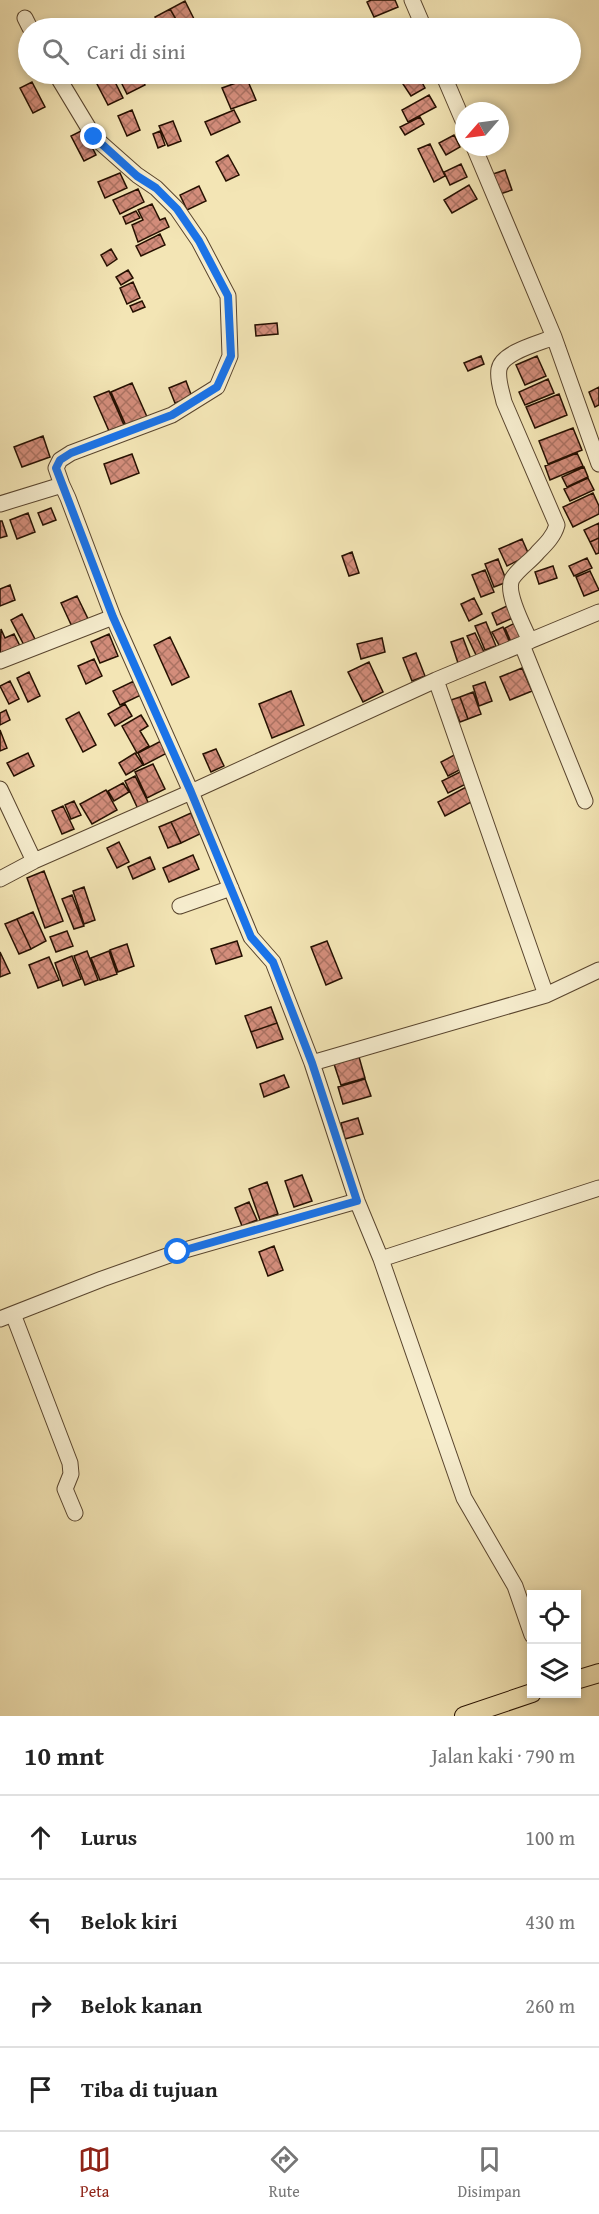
<!DOCTYPE html>
<html lang="id">
<meta charset="utf-8">
<style>
:root{--surface:#fff;--page:#f2f2f2;--text:#222;--muted:#767676;--line:#e0e0e0;--accent:#8f2418}
body{margin:0;font-family:"Gentium Book Plus",serif;background:var(--page);color:var(--text)}
.controls{position:absolute;right:18px;bottom:18px;display:grid;overflow:hidden;border-radius:0px;box-shadow:0 3px 9px #0003}
.controls button{width:54px;height:54px;display:grid;place-items:center;padding:0;border:0;border-bottom:2px solid var(--line);background:var(--surface);color:var(--text);font:30px sans-serif}
.compass{position:absolute;left:455px;top:102px;width:54px;height:54px;border-radius:50%;background:var(--surface);box-shadow:0 3px 9px #0003;rotate:242deg}
.stop{position:absolute;width:18px;height:18px;margin:-14px;border:4px solid #1a73e8;border-radius:50%;background:#fff}
.stop.end{background:#1a73e8;border-color:#fff;box-shadow:0 2px 6px #0008}
.list{margin:0;padding:0;list-style:none}
h2{display:flex;justify-content:space-between;align-items:center;height:78px;margin:0;padding:0 24px;font-size:26px}
h2 small{font-size:20px;font-weight:400;color:var(--muted)}
.list li{display:grid;grid-template-columns:39px 1fr auto;gap:18px;align-items:center;box-sizing:border-box;height:84px;padding:0 24px;border-top:2px solid var(--line)}
.list b{display:block;font-size:22px;white-space:nowrap}
.list em{font-size:20px;font-style:normal;color:var(--muted)}
.icon{flex:none;width:33px;height:33px;fill:none;stroke:currentColor;stroke-width:2;stroke-linecap:round;stroke-linejoin:round}
.map{position:relative;flex:none;width:599px;height:1716px;overflow:hidden}
.search{position:absolute;background:var(--surface);box-shadow:0 3px 9px #0003;left:18px;right:18px;top:18px;height:66px;display:flex;align-items:center;gap:15px;box-sizing:border-box;padding:0 21px;border-radius:33px;color:var(--muted);font-size:22px}
.sheet{height:414px;background:var(--surface)}
nav{display:flex;justify-content:space-around;align-items:center;box-sizing:border-box;height:84px;border-top:2px solid var(--line);background:var(--surface);font-size:16px;color:var(--muted)}
nav a{display:grid;justify-items:center;gap:3px}
nav .on{color:var(--accent)}
.map>svg:first-child{display:block}
.building{fill:url(#building-cross-hatch);stroke:#261001;stroke-width:1.5}
.lines{fill:none;stroke-linecap:round;stroke-linejoin:round}
.minor-casing{stroke:#59452e;stroke-width:17}
.major-casing{stroke:#261001;stroke-width:20}
.minor{stroke:#f7eecf;stroke-width:15}
.major{stroke:#f3e5b5;stroke-width:18}
.route{stroke:#1a73e8;stroke-width:8}
</style>
<div class="map">
<svg width="599" height="1716" viewBox="0 0 599 1716">
<defs>
<pattern id="building-cross-hatch" width="8" height="8" patternUnits="userSpaceOnUse" patternTransform="scale(1.5)"><rect width="8" height="8" fill="#d38d7b"/><path d="M0 0l8 8M0 8l8-8" fill="none" stroke="#ab7262"/></pattern>
</defs>
<rect width="100%" height="100%" fill="#f3e5b5"/>
<filter id="stains"><feTurbulence type="fractalNoise" baseFrequency=".00333" numOctaves="4"/><feColorMatrix values="0 0 0 0 .2 0 0 0 0 .09 0 0 0 0 .02 0 0 0 .5 -.17"/></filter>
<radialGradient id="worn" r=".72"><stop offset=".6" stop-color="#630" stop-opacity="0"/><stop offset="1" stop-color="#630" stop-opacity=".3"/></radialGradient>
<path class="building" d="M371 0H395L398 7 374 17 367 2Z
M185 1 196 23 187 28H181L170 9Z
M170 9 181 28H162L155 17Z
M111 74 123 98 108 105 96 82Z
M117 74H139L145 85 127 94Z
M418 75 425 88 411 96 403 84Z
M247 79 256 100 231 109 222 88Z
M32 82 45 107 33 113 20 88Z
M429 95 436 107 408 122 402 110Z
M132 110 140 130 127 136 118 116Z
M234 110 240 122 211 135 205 122Z
M420 117 424 124 405 135 400 127Z
M173 121 181 141 168 146 159 126Z
M83 130 96 155 84 161 71 136Z
M160 131 165 145 158 148 153 134Z
M454 135 460 147 446 155 439 143Z
M430 144 445 176 434 182 418 149Z
M228 155 239 175 226 181 216 162Z
M461 164 467 177 450 185 444 172Z
M505 170 512 190 500 194 493 174Z
M120 173 127 188 105 198 98 182Z
M469 185 477 199 452 213 444 200Z
M199 186 206 201 187 210 180 195Z
M138 189 144 202 120 214 113 200Z
M152 204 160 220 165 218 169 227 138 242 132 225 143 220 138 210Z
M136 211 140 218 126 224 123 217Z
M160 234 165 245 141 256 136 246Z
M111 249 117 259 107 266 101 255Z
M128 270 133 278 121 285 116 277Z
M133 282 140 298 127 304 120 288Z
M142 301 145 307 133 312 130 306Z
M277 323 278 334 256 336 255 325Z
M481 356 484 364 468 371 464 363Z
M537 356 546 376 525 385 516 365Z
M548 379 554 393 525 405 519 392Z
M186 381 192 397 175 403 169 388Z
M132 383 148 419 127 428 111 392Z
M599 387V405L595 407 589 392Z
M109 391 124 425 109 431 94 397Z
M559 394 567 415 535 428 526 407Z
M573 428 582 450 548 464 539 441Z
M43 436 50 457 22 467 14 447Z
M577 453 583 466 550 480 545 466Z
M132 454 139 473 111 484 104 464Z
M584 467 588 477 567 487 562 477Z
M588 478 594 490 570 501 564 489Z
M593 493 599 506V514L573 527 563 507Z
M51 508 56 520 43 525 38 513Z
M28 513 35 532 17 539 10 520Z
M0 521H2L7 536 0 538Z
M599 523V538L590 542 584 530Z
M599 538V553L596 554 590 542Z
M522 539 529 555 507 566 499 549Z
M352 552 359 573 349 576 342 556Z
M587 558 592 568 574 576 569 566Z
M498 559 507 582 494 587 485 564Z
M553 566 557 578 539 584 535 572Z
M485 570 494 592 481 597 472 575Z
M590 571 599 590 584 596 576 577Z
M10 585 15 600 0 606V589Z
M77 596 90 623 74 631 61 603Z
M474 598 482 614 469 621 461 604Z
M509 605 515 617 497 625 492 613Z
M22 614 37 643 26 649 11 620Z
M486 622 496 646 485 650 475 626Z
M515 623 522 637 511 642 505 628Z
M503 627 510 643 500 647 492 632Z
M1 629 5 638 14 634 21 648 0 659Z
M475 633 485 654 477 657 467 636Z
M109 634 118 656 100 663 91 642Z
M170 637 189 677 172 685 154 645Z
M382 638 385 652 361 659 357 644Z
M463 638 472 662 459 666 451 642Z
M416 653 425 676 412 681 403 658Z
M94 659 102 676 86 684 78 666Z
M369 662 383 692 363 702 348 672Z
M522 668 532 691 510 700 500 677Z
M29 672 40 696 28 702 17 678Z
M10 681 19 699 9 704 0 686Z
M134 681 141 695 120 705 113 691Z
M485 682 492 701 479 706 473 686Z
M291 691 304 725 272 738 259 704Z
M473 692 481 714 468 719 460 697Z
M460 697 468 719 460 722 451 700Z
M125 704 132 716 115 726 108 714Z
M6 710 10 720 0 725V713Z
M79 712 96 745 83 752 66 719Z
M141 715 148 726 140 731 149 746 137 753 122 726Z
M0 730 7 748 0 751Z
M161 741 167 753 144 765 138 753Z
M216 749 224 766 211 772 203 754Z
M28 753 34 766 14 776 7 763Z
M135 753 143 765 126 775 119 763Z
M458 753 465 767 448 776 441 762Z
M153 764 165 789 147 798 135 772Z
M462 771 468 783 448 793 442 781Z
M135 776 149 804 138 809 125 781Z
M123 783 129 792 114 801 108 791Z
M468 786 475 800 445 816 438 802Z
M106 790 117 810 92 824 80 804Z
M74 801 81 815 71 819 65 805Z
M63 806 74 829 62 834 52 811Z
M191 813 200 834 181 843 171 822Z
M171 822 181 843 168 848 159 827Z
M119 842 129 862 117 868 107 848Z
M193 855 199 869 169 882 163 868Z
M150 857 155 869 133 879 128 867Z
M44 871 63 921 45 928 27 878Z
M84 887 95 920 84 924 73 891Z
M72 895 84 926 74 929 62 899Z
M33 912 46 941 31 949 17 919Z
M17 919 31 949 19 954 5 924Z
M67 931 73 946 56 952 50 937Z
M237 941 242 956 216 964 211 949Z
M327 941 342 978 326 985 311 947Z
M127 944 134 966 118 972 110 950Z
M87 951 98 980 85 985 74 956Z
M109 951 117 974 100 980 91 958Z
M0 952 10 973 0 977Z
M72 956 81 979 63 986 55 963Z
M49 957 59 980 38 988 29 965Z
M271 1007 277 1023 251 1032 245 1016Z
M277 1023 283 1039 257 1048 251 1032Z
M359 1057 365 1078 341 1085 334 1064Z
M284 1075 289 1087 264 1097 260 1084Z
M365 1079 371 1096 343 1104 338 1087Z
M358 1118 363 1134 345 1139 341 1123Z
M302 1175 312 1201 294 1207 285 1181Z
M267 1182 278 1214 260 1220 249 1189Z
M249 1202 257 1220 242 1226 235 1208Z
M274 1246 283 1270 268 1276 259 1252Z"/>
<g class="lines">
<g class="minor-casing">
<path id="minor" d="M412 0 424 28
M25 18 30 28
M56 74 94 137 137 175 156 188 177 209 199 241 228 296 230 356 217 387 172 415 71 453 60 460 56 468 62 485
M443 74 464 123
M474 147 554 337 599 464
M0 504 62 485 68 498 113 617 191 792 251 937 273 962 312 1063 357 1201 381 1259 464 1498 515 1586 532 1635
M530 641C524 627 505 593 512 579 518 569 531 561 538 552 546 544 554 536 557 525L504 402C502 392 497 380 499 369 502 352 540 343 554 337
M522 645 585 801
M0 661 113 617
M436 680 546 995
M0 789 34 861
M0 879 34 861 191 792 436 680 599 612
M180 906 231 888
M312 1063 546 995 599 970
M381 1259 599 1188
M13 1314 70 1463 71 1474 65 1489 75 1513
M0 1319 102 1279 178 1252 357 1201"/>
</g>
<g class="major-casing">
<path id="major" d="M576 1680 599 1673
M464 1716 532 1693"/>
</g>
<use href="#minor" class="minor"/>
<use href="#major" class="major"/>
</g>
<g class="lines">
<path class="route" d="M94 137 137 176 156 188 177 209 199 241 228 296 231 356 217 387 172 415 71 453 60 460 56 468 113 617 191 792 251 937 273 962 312 1063 357 1201 178 1252"/>
</g>
<rect width="100%" height="100%" filter="url(#stains)"/>
<rect width="100%" height="100%" fill="url(#worn)"/>
</svg>
<div class="controls">
<button><svg class="icon" aria-label="locate" viewBox="0 0 24 24"><circle cx="12" cy="12" r="6"/><path d="M12 2v4M12 18v4M2 12h4M18 12h4"/></svg></button>
<button><svg class="icon" aria-label="layers" viewBox="0 0 24 24"><path d="M12 4l9 5-9 5-9-5zM3 14l9 5 9-5"/></svg></button>
</div>
<svg class="compass" viewBox="-18 -18 36 36"><path d="M0-13l5 13h-10z" fill="#e53935"/><path d="M0 13l5-13h-10z" fill="#767676"/></svg>
<div class="stop" style="left:178px;top:1252px"></div>
<div class="stop end" style="left:94px;top:137px"></div>
<div class="search"><svg class="icon" aria-label="search" viewBox="0 0 24 24"><circle cx="10" cy="10" r="6"/><path d="M15 15l6 6"/></svg>Cari di sini</div>
</div>
<section class="sheet">
<h2>10 mnt<small>Jalan kaki · 790 m</small></h2>
<ul class="list">
<li><svg class="icon" aria-label="ahead" viewBox="0 0 24 24"><path d="M12 20V5M6 11l6-6 6 6"/></svg><div><b>Lurus</b></div><em>100 m</em></li>
<li><svg class="icon" aria-label="left" viewBox="0 0 24 24"><path d="M17 20v-9H6M10 6l-5 5 5 5"/></svg><div><b>Belok kiri</b></div><em>430 m</em></li>
<li><svg class="icon" aria-label="right" viewBox="0 0 24 24"><path d="M7 20v-9h11M14 6l5 5-5 5"/></svg><div><b>Belok kanan</b></div><em>260 m</em></li>
<li><svg class="icon" aria-label="arrive" viewBox="0 0 24 24"><path d="M6 21V4h12l-3 4 3 4H6"/></svg><div><b>Tiba di tujuan</b></div></li>
</ul>
</section>
<nav>
<a class="on"><svg class="icon" aria-label="map" viewBox="0 0 24 24"><path d="M3 6l6-2 6 2 6-2v14l-6 2-6-2-6 2zM9 4v14M15 6v14"/></svg>Peta</a>
<a><svg class="icon" aria-label="directions" viewBox="0 0 24 24"><path d="M12 3l9 9-9 9-9-9zM9 14v-3h6M13 9l2 2-2 2"/></svg>Rute</a>
<a><svg class="icon" aria-label="saved" viewBox="0 0 24 24"><path d="M7 4h10v16l-5-4-5 4z"/></svg>Disimpan</a>
</nav>
